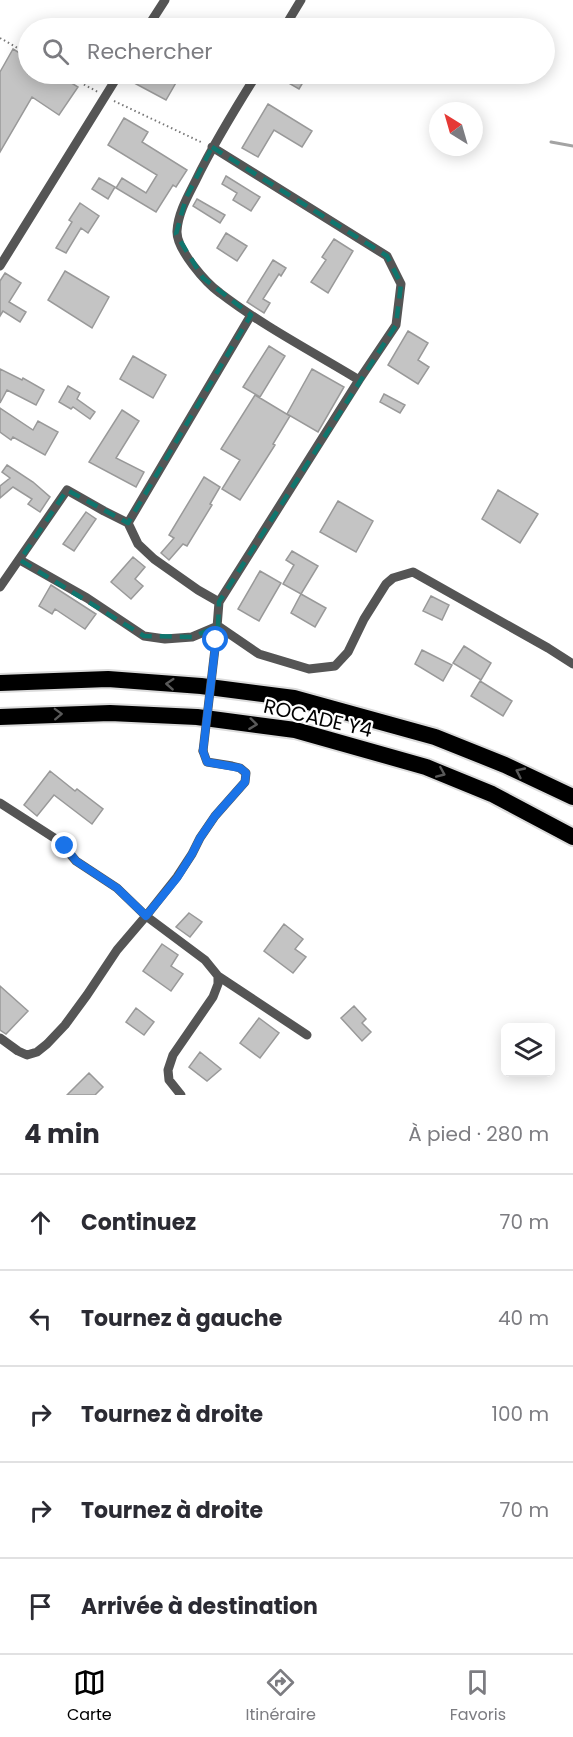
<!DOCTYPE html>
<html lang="fr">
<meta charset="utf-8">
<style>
:root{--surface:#fff;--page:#f7f7f7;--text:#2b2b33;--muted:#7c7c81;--line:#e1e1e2;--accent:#000}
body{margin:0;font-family:Poppins,sans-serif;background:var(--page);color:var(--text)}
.controls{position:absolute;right:18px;bottom:18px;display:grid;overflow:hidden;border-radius:9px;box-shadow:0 3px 15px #0003}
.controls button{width:54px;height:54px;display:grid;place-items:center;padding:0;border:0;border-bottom:2px solid var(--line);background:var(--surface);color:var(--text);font:30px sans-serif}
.compass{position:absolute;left:429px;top:102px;width:54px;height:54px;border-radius:50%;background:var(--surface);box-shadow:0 3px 15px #0003;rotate:323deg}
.stop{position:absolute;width:18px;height:18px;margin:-14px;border:4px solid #1a73e8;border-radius:50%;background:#fff}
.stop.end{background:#1a73e8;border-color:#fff;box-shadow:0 2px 6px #0008}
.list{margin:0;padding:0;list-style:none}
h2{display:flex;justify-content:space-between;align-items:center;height:78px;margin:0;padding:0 24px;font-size:26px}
h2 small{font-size:20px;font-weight:400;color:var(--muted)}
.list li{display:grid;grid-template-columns:39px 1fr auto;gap:18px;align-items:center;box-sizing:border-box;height:96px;padding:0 24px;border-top:2px solid var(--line)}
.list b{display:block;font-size:22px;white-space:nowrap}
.list em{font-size:20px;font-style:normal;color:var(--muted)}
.icon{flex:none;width:33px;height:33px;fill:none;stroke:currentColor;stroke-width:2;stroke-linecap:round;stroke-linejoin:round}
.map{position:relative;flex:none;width:573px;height:1095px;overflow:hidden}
.search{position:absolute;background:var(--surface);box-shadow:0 3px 15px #0003;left:18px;right:18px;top:18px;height:66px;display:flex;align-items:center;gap:15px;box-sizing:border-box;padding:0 21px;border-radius:33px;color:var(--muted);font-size:22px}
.sheet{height:558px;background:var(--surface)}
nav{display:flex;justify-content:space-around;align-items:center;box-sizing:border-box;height:84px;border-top:2px solid var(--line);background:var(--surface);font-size:16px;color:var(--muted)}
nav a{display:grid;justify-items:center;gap:3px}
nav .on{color:var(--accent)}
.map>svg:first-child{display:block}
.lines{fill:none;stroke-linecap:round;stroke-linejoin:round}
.stream{stroke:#a3a3a3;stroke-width:3}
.building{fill:#c4c4c4;stroke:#999;stroke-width:1.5}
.highway-casing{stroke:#dbdbdb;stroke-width:20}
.path{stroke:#777;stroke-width:2;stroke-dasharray:1.5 3;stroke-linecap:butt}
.street{stroke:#555;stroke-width:9}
.highway{stroke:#000;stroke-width:16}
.street-bridge{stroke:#555;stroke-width:9}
.oneway{stroke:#595959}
.route{stroke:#1a73e8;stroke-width:8}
.marked{fill:none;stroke:#0f766e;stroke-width:4.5;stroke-dasharray:12 8;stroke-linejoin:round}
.labels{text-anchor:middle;stroke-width:4.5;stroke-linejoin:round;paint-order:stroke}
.street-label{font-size:20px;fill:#000;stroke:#fff}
</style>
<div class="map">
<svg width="573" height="1095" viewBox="0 0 573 1095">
<rect width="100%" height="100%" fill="#fff"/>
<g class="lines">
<path class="stream" d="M551 142 573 146"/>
</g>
<path class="building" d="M13 49 28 58V74H57L78 87 59 115 32 97 0 152V72Z
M126 74H181L166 100 125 78Z
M273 74H308L299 89Z
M268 104 312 131 302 147 274 130 258 157 242 148Z
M124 118 148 132 142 142 187 170 176 187 173 185 156 212 116 188 122 178 146 193 157 175 108 145Z
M226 176 260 197 251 211 233 200 237 193 222 184Z
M99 178 115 187 108 199 92 189Z
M197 199 225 215 220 223 193 206Z
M80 203 99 216 88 233 81 228 66 253 56 248 72 222 69 220Z
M226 233 247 246 237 261 217 248Z
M334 239 353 251 328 293 311 282 326 260 322 257Z
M273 260 286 268 281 276 279 274 263 299 270 303 264 313 247 302Z
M65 271 109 297 92 328 48 300Z
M5 273 21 283 9 302 26 312 20 322 3 311 0 316V281Z
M408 331 428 343 418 360 429 367 418 384 388 365Z
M269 346 285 356 260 397 243 387Z
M133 356 166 375 153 398 120 379Z
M0 369 22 380 23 378 44 390 36 405 7 390 0 403Z
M312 369 344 387 318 432 287 414Z
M68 386 80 393 77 399 95 412 90 419 73 407 71 409 59 402Z
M384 394 405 405 400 413 380 402Z
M255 395 290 416 273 444 275 445 240 500 222 489 240 460 221 449Z
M0 408 33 430 38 421 58 432 45 455 13 437 11 440 0 432Z
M122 410 139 421 116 458 144 472 136 487 89 462Z
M7 465 33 482 50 497 40 512 28 504 32 499 13 487 0 498V486L10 478 2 472Z
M204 477 220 487 210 504 212 505 187 546 183 544 169 560 161 553 174 538 169 535Z
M498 490 538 514 520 543 482 519Z
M338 501 373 521 356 552 320 532Z
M86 512 96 519 74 551 63 544Z
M292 551 318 566 301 594 283 584 294 565 286 560Z
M133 557 145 567 135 579 143 586 131 599 111 582Z
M260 571 281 583 259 621 238 609Z
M51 585 96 614 85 629 55 609 52 614 39 606Z
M301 594 326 608 315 627 291 613Z
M431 596 449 605 442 620 423 611Z
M464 646 491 663 481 680 453 663Z
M422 650 452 665 443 681 415 664Z
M480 681 512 701 503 716 471 696Z
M50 771 75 791 77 789 103 809 92 824 54 795 37 816 24 805Z
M189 913 202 922 190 937 176 927Z
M284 924 303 939 295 949 306 957 293 973 264 951Z
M162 944 178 955 171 966 183 974 171 991 143 971Z
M0 986 28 1011 6 1034 0 1030Z
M354 1006 366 1019 362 1023 371 1032 362 1041 341 1018Z
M136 1008 154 1022 144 1035 126 1022Z
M259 1018 279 1033 260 1058 240 1043Z
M200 1052 221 1069 207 1081 189 1067Z
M89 1073 103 1087 95 1095H67Z"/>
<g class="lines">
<g class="highway-casing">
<path id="highway" d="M0 683 108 679 201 686 294 698 435 737 505 765 573 797
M0 717 110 713 197 717 295 730 426 767 492 794 573 837"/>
</g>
<path class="path" d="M0 38 28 54
M64 74 98 92
M114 101 203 143"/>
<path class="street" d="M147 28 165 0
M284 28 301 0
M212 147 387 256 401 284 396 325 359 380
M0 266 119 74
M128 523 251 315
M20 560 87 598 144 636 165 639 192 637 218 626 259 654 309 669 335 666 348 652 364 619 386 584 393 578 413 572 548 648 573 664
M0 587 67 490 104 511 128 523 138 544 154 559 198 590 219 602 216 640
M219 602 359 380C313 352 263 326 220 293 206 283 176 249 177 231 178 213 188 196 196 180 214 143 235 109 257 74
M0 803 59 841 76 861 117 888 146 916 205 960 218 976V984L213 997 173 1055 168 1070 169 1080 181 1095
M218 976 307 1035
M0 1038 18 1051 27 1055 37 1052 47 1044 65 1025 87 995 117 950 146 916 177 877 192 854 200 838 215 816 245 782 246 773 240 768 232 766 207 762 203 751"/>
<use href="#highway" class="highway"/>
<path class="street-bridge" d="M203 751 216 640"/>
</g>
<defs><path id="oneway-chevron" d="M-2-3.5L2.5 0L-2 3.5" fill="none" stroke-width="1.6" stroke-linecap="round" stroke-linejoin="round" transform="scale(1.5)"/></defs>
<g class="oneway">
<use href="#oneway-chevron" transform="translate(170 684) rotate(-176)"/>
<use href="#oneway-chevron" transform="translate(58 714) rotate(-2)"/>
<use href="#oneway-chevron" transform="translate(253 724) rotate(7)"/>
<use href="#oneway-chevron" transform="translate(520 772) rotate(-155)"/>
<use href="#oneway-chevron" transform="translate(441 773) rotate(23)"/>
</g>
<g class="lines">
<path class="route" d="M65 846 76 861 117 888 146 916 177 878 192 854 200 838 215 816 245 782 246 773 240 768 207 762 203 751 216 640"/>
</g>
<path class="marked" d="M212 147 387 256 401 284 396 325 219 602 218 626 192 637 144 636 20 560 67 490 128 523 251 315 203 278 176 234 186 198Z"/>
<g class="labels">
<g class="street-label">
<text transform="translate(318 718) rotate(13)" y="7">ROCADE Y4</text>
</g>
</g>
</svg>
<div class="controls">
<button><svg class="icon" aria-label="layers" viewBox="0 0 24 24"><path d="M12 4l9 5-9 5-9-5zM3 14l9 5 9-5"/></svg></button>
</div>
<svg class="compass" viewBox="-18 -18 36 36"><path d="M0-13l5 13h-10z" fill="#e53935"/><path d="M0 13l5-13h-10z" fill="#7c7c81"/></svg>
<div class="stop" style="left:216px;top:640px"></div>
<div class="stop end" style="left:65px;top:846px"></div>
<div class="search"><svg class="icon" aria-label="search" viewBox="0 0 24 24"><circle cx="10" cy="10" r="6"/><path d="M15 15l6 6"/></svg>Rechercher</div>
</div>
<section class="sheet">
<h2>4 min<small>À pied · 280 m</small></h2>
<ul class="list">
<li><svg class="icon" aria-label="ahead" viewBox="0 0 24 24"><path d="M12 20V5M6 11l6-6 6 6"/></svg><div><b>Continuez</b></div><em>70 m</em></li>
<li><svg class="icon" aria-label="left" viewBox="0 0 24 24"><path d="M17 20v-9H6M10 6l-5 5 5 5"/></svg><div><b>Tournez à gauche</b></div><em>40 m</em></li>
<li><svg class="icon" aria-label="right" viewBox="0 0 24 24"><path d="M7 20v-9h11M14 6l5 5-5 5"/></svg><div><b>Tournez à droite</b></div><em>100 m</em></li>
<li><svg class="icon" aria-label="right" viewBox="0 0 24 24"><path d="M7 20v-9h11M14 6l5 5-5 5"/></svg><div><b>Tournez à droite</b></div><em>70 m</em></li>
<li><svg class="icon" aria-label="arrive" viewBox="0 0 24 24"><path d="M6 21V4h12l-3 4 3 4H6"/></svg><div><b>Arrivée à destination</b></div></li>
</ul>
</section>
<nav>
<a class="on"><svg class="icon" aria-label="map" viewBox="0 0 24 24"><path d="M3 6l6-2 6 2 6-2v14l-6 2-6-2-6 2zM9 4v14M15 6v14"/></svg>Carte</a>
<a><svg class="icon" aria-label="directions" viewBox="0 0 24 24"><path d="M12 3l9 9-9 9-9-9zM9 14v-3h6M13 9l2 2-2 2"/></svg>Itinéraire</a>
<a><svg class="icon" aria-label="saved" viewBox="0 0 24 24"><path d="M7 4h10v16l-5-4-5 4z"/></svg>Favoris</a>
</nav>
